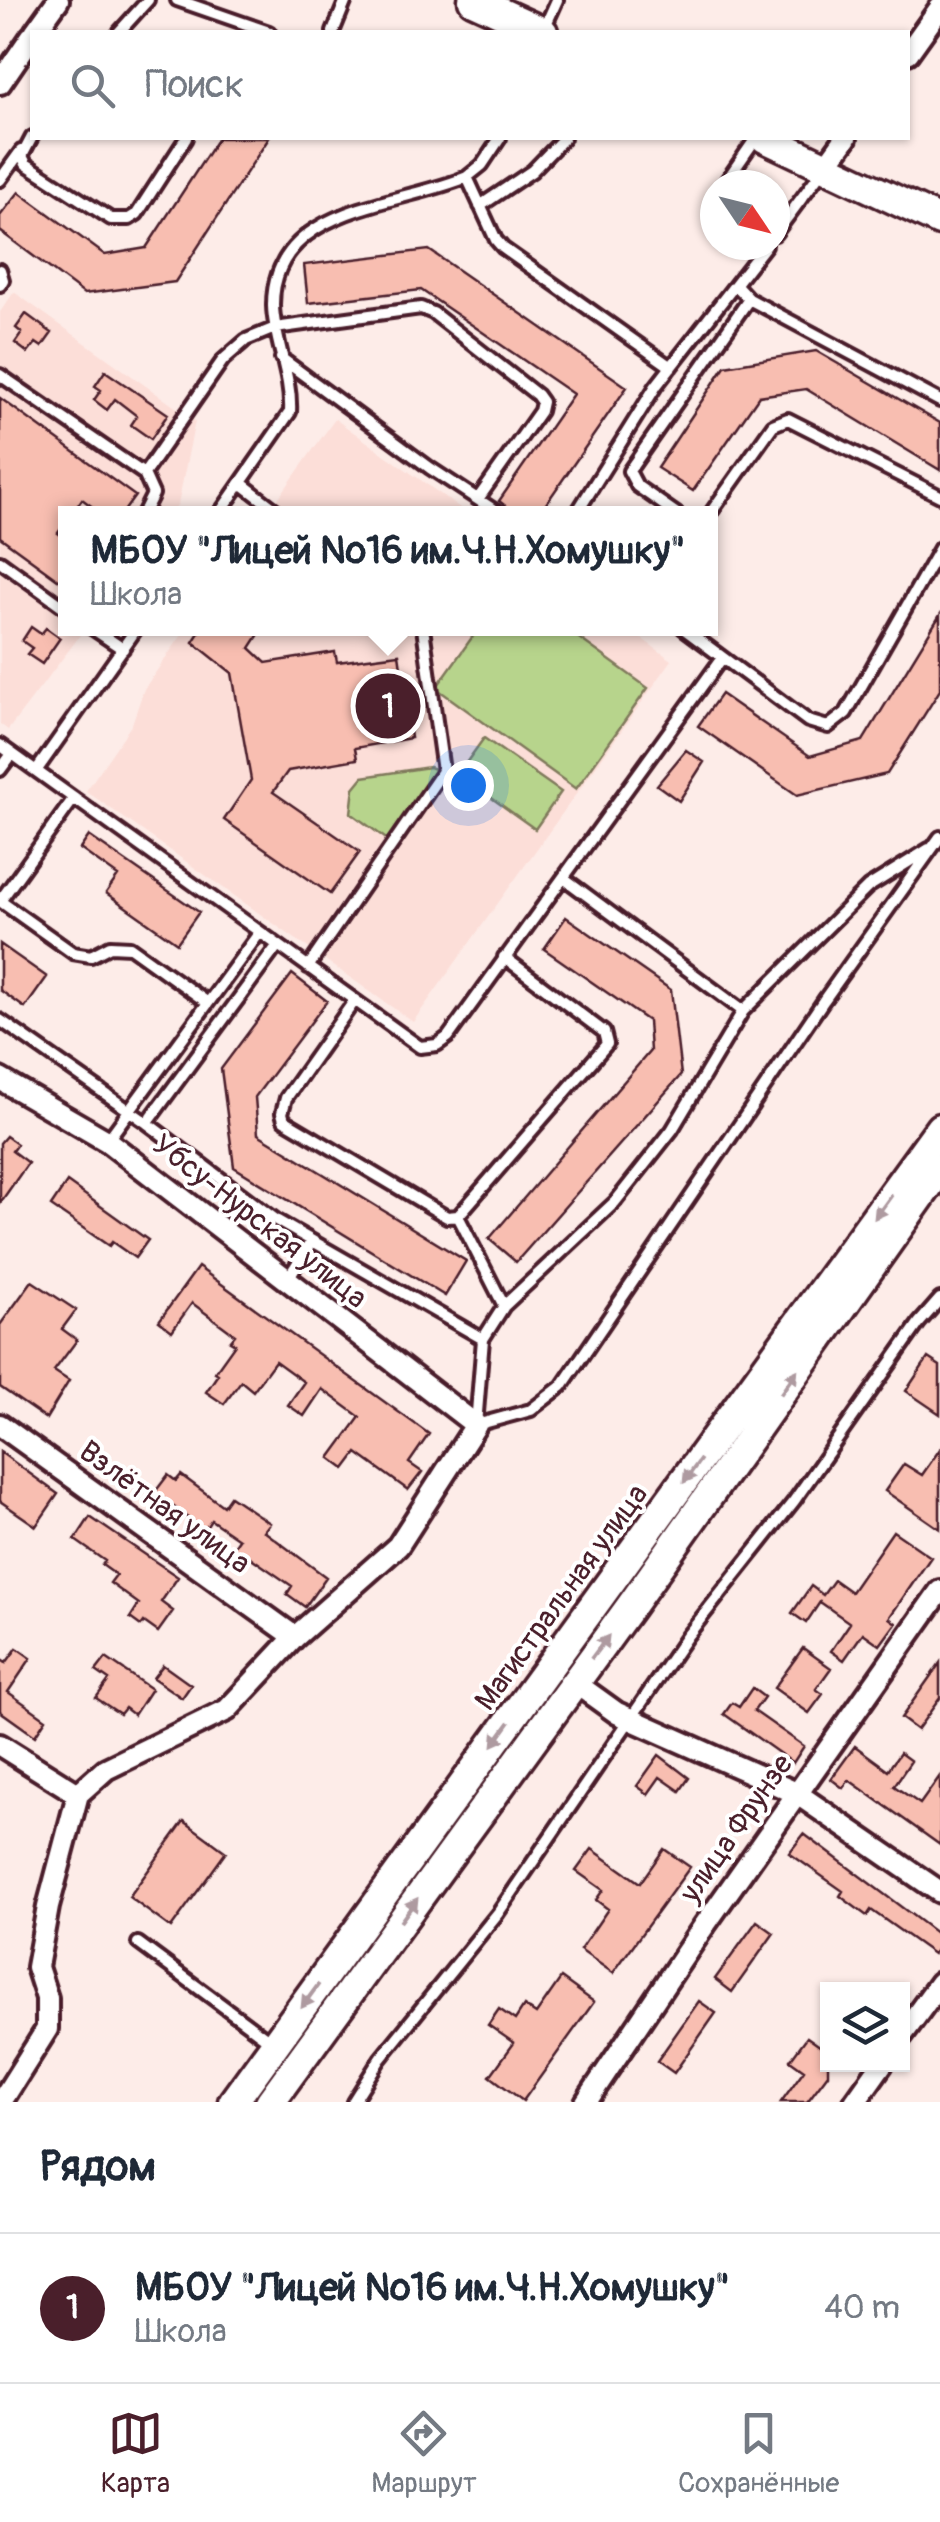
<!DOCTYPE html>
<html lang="ru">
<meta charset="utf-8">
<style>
:root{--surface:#fff;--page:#f6f6f7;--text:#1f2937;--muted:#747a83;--line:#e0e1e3;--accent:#4a1f2b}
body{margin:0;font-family:Pangolin,sans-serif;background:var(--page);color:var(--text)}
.controls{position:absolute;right:30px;bottom:30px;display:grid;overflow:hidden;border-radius:0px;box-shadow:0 2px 8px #0004}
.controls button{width:90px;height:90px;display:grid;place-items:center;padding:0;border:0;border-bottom:2px solid var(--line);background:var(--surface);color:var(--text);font:50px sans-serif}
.compass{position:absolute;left:700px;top:170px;width:90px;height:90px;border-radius:50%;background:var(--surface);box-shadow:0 2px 8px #0004;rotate:125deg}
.you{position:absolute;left:468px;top:785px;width:35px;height:35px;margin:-25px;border:8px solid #fff;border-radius:50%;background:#1a73e8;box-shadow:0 0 0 15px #1a73e833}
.badge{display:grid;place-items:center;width:65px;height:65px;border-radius:50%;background:var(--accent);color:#fff;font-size:32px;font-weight:700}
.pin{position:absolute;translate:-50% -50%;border:5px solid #fff;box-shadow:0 2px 10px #0006}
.popup{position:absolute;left:58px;top:506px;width:660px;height:130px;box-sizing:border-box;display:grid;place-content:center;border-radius:0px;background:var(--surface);filter:drop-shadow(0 2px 8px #0005);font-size:32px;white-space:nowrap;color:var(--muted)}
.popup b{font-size:38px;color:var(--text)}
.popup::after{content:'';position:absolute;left:50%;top:100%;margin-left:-20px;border:20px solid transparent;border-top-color:var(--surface)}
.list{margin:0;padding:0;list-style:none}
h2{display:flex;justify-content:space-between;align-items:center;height:130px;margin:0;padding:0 40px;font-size:42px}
h2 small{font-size:32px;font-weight:400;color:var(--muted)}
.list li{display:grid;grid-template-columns:65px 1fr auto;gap:30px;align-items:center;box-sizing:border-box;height:150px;padding:0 40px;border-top:2px solid var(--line)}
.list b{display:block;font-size:38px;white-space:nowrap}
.list p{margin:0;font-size:32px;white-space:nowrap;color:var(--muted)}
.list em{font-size:32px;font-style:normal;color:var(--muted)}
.icon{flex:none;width:55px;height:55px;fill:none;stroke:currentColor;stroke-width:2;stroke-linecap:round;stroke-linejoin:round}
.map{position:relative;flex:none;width:940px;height:2102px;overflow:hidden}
.search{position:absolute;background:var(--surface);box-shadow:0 2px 8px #0004;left:30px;right:30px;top:30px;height:110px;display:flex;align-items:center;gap:25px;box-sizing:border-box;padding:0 35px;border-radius:0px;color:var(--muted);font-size:38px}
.sheet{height:280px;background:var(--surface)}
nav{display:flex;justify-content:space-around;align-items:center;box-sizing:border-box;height:140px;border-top:2px solid var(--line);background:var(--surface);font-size:28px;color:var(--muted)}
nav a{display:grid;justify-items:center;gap:5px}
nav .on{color:var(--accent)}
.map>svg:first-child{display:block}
.built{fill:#fcded8}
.green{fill:#b7d48c;stroke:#807a5c;stroke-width:2.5}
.building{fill:#f8beb1;stroke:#4a1f2b;stroke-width:2.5}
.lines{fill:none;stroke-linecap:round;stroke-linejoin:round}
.lane-casing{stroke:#4a1f2b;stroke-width:18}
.street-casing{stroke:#4a1f2b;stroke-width:28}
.secondary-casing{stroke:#4a1f2b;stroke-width:35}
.lane{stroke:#fff;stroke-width:10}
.street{stroke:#fff;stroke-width:20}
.secondary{stroke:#fff;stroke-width:28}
.oneway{fill:#ae9aa0}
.labels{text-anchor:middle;stroke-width:8;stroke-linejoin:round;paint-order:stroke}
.street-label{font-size:30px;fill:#4a1f2b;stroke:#fff}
</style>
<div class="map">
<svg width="940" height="2102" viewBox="0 0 940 2102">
<rect width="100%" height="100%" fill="#fdece8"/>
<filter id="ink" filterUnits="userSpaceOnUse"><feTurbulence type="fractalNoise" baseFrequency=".01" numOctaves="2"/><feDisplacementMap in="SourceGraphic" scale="20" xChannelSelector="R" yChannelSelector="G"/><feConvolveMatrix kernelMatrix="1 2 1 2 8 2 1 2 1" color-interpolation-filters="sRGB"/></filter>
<g filter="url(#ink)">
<path class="built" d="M14 292 195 421 178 504 171 513 65 514V628L85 629 8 730 0 724V312Z
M335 419 467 513 267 514Z
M186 629H628L672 660 413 1022 86 791 132 724 144 689Z"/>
<path class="green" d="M565 628 648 688 576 789 436 688 478 629Z
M484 738 561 792 535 829 458 774Z
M429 767 434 769 436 777 389 841 351 813 354 788 363 777Z"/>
<path class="building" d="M218 138H269L175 282 84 294 0 231V216L19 192 105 255 146 248Z
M429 250 627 387 539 514H516L499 501 573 394 421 290 308 303 304 265Z
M26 314 52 333 42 347 36 343 28 353 15 343 22 333 16 328Z
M816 351 940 423V470L806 389 759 396 693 491 657 468 725 366Z
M105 371 168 414 151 439 131 425 137 416 115 399 107 410 94 400 101 390 95 386Z
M0 398 135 496 122 514H102L82 499 72 514H66V522L58 533 66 539V585L0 537Z
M940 615V690L887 774 797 795 698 726 721 694 810 756 863 741Z
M31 627 41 634 46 628 60 638 42 664 27 654 32 648 22 641Z
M202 628H263L250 648 266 663 335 652 337 662 399 654 411 738 355 748 357 759 288 771 273 792 360 852 330 894 224 820 251 780 232 673 193 642Z
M686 750 704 762 679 801 657 785Z
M89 836 199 912 177 943 106 893 118 876 80 849Z
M566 917 671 990 681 1075 516 1262 489 1239 650 1051 648 1021 544 949Z
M0 944 47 977 25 1008 0 990Z
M292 974 327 1001 255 1097 258 1134 466 1261 445 1296 234 1167 221 1069Z
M6 1136 17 1144 12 1151 28 1163 0 1203V1143Z
M67 1182 148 1240 135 1258 112 1242 109 1246 51 1206Z
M198 1267 429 1434 409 1463 422 1472 408 1490 357 1453 345 1469 330 1458 360 1417 322 1389 304 1416 288 1405 304 1382 275 1361 253 1391 241 1381 224 1404 206 1392 218 1374 215 1372 235 1344 230 1341 235 1335 192 1303 172 1331 159 1321Z
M32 1281 76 1310 62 1329 77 1340 54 1371 69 1381 46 1419 0 1387V1325Z
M928 1358 940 1366V1414L906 1391Z
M940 1449V1529L885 1491 904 1464 922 1475Z
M0 1452 58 1494 36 1526 0 1501Z
M168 1475 176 1481 181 1475 223 1506 230 1496 270 1523 264 1531 326 1577 305 1607 287 1594 292 1586 247 1555 243 1561 230 1552 239 1539 211 1520 204 1531 155 1492Z
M90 1517 178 1577 161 1602 173 1611 158 1632 144 1622 141 1626 130 1618 139 1604 110 1583 116 1575 102 1565 105 1561 75 1540Z
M893 1531 931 1557 889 1618 896 1623 880 1645 863 1633 844 1660 831 1651 850 1623 820 1602 806 1623 792 1613 811 1586 823 1595 834 1580 851 1592Z
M17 1648 31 1658 8 1692 46 1719 35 1736 0 1711V1659L6 1663Z
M803 1648 831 1668 816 1689 823 1694 809 1713 774 1688Z
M106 1658 151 1689 134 1715 125 1708 120 1714 96 1698 109 1680 96 1671Z
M940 1663V1698L917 1730 901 1718Z
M163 1665 191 1685 182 1698 153 1678Z
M752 1688 764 1697 754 1711 804 1746 793 1763 724 1714 732 1703 739 1707Z
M855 1746 888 1770 900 1753 911 1761 894 1786 920 1804 940 1776V1845L849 1780 843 1788 831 1779Z
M659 1755 689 1778 680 1791 660 1777 648 1794 637 1786Z
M184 1821 226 1852 171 1928 129 1897Z
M804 1834 940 1936V1944L933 1954 871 1910 867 1916 840 1896 843 1891 789 1853Z
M592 1849 640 1883 664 1849 690 1867 613 1973 580 1950 608 1909 596 1900 603 1890 576 1871Z
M757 1921 774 1933 732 1992 715 1979Z
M561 1978 594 2002 523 2101 490 2076 514 2043 488 2025 499 2009 515 2020 524 2006 536 2014Z
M699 2001 716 2013 674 2073 657 2061Z
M807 2037 828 2052V2074L807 2102H781L804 2070 790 2060Z"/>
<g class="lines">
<g class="lane-casing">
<path id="lane" d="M177 0 269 32
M543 31 557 0
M119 32 148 0
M333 32 346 0
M32 137 22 156 26 164 111 219H129L137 214 186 138
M467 177 496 240 503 248 671 367
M0 180 21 151
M727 180 756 138
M480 206 532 171 564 138
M775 234 824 168
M0 270 3 280 0 285
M736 285 749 299 940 401
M281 358 430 468 500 514
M0 375 144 474 223 360 246 340 275 328 421 308 433 313 537 395 542 402 540 411 478 499
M241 483 281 514
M143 514 153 494 144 474
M219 514 290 412C292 376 274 341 273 306 272 205 400 206 467 177L482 165 500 138
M576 514 656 386 766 245
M677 514 637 486 629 471 749 299
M710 514 773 425 788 419 940 496
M0 561 65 608
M92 628 123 649
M683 628 808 721 828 727 846 713 940 548
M0 745 420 1047 437 1045 448 1037 722 658
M0 770 12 754
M36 771 137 628
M0 901 73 953 91 956 110 946 130 947 208 1003
M0 901 74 798
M308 967 443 771 423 628
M355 1000 286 1098 282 1113 284 1120 447 1217 458 1216 607 1044 604 1032 504 957
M743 1011 868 887 929 849
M0 1020 147 1123 276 1220 483 1339 504 1306 615 1202 672 1130 743 1011 565 879
M147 1123 278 945
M107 1141 260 932
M458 1216 504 1306
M287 1280 311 1242
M483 1339 476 1425 531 1410 562 1386 824 1000 940 837
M138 1943 274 2044
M353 2102 380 2059 498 1913 687 1636 794 1501 919 1323 940 1299"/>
</g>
<g class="street-casing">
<path id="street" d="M35 32 58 0
M908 53 940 8
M0 83 32 36
M825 167 846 138
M0 1079 107 1141 476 1425 398 1546 295 1637 227 1710 106 1769 78 1794 48 1907 37 1967 47 1998V2029L1 2102
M0 1425 295 1637
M574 1682 617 1713 796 1793 940 1892
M0 1745 78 1794
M902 2035 940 1983
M586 2102 704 1926 940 1591
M855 2102 882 2064"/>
</g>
<g class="secondary-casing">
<path id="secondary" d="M473 0 543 32
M765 138 940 221
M233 2102 940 1128
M270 2102 630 1607 940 1169"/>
</g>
<use href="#lane" class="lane"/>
<use href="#street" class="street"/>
<use href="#secondary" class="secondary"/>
</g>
<defs><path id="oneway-solid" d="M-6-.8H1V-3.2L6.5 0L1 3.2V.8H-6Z" transform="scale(2.5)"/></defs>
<g class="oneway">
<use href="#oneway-solid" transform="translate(883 1207) rotate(126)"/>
<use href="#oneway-solid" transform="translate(789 1382) rotate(-55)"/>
<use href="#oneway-solid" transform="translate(692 1471) rotate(126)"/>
<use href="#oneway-solid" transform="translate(600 1647) rotate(-53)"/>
<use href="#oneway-solid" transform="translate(501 1734) rotate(126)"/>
<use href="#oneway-solid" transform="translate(409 1910) rotate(-54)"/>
<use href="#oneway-solid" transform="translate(310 1996) rotate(126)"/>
</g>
</g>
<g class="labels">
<g class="street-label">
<text transform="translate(260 1221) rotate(38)" y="10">Убсу-Нурская улица</text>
<text transform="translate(165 1507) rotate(36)" y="10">Взлётная улица</text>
<text transform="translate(561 1597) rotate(-54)" y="10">Магистральная улица</text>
<text transform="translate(736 1828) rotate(-55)" y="10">улица Фрунзе</text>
</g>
</g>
</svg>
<div class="controls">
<button><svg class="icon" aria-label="layers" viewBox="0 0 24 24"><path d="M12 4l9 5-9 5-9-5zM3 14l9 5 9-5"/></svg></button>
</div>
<svg class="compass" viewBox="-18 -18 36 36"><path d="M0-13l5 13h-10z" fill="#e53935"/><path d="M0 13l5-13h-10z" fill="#747a83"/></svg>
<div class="you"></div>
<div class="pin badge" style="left:388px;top:706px">1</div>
<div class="popup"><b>МБОУ &quot;Лицей №16 им.Ч.Н.Хомушку&quot;</b>Школа</div>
<div class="search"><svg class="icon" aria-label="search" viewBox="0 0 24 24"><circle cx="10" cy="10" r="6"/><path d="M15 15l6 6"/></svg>Поиск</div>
</div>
<section class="sheet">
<h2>Рядом<small></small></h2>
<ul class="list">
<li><span class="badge">1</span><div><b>МБОУ &quot;Лицей №16 им.Ч.Н.Хомушку&quot;</b><p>Школа</p></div><em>40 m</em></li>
</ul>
</section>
<nav>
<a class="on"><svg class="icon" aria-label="map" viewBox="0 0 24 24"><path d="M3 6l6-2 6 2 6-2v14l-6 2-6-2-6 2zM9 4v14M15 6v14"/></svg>Карта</a>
<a><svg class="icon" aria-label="directions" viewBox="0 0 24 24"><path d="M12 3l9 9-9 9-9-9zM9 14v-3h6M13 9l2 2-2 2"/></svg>Маршрут</a>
<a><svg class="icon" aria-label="saved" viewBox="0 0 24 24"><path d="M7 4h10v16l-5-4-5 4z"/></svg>Сохранённые</a>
</nav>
